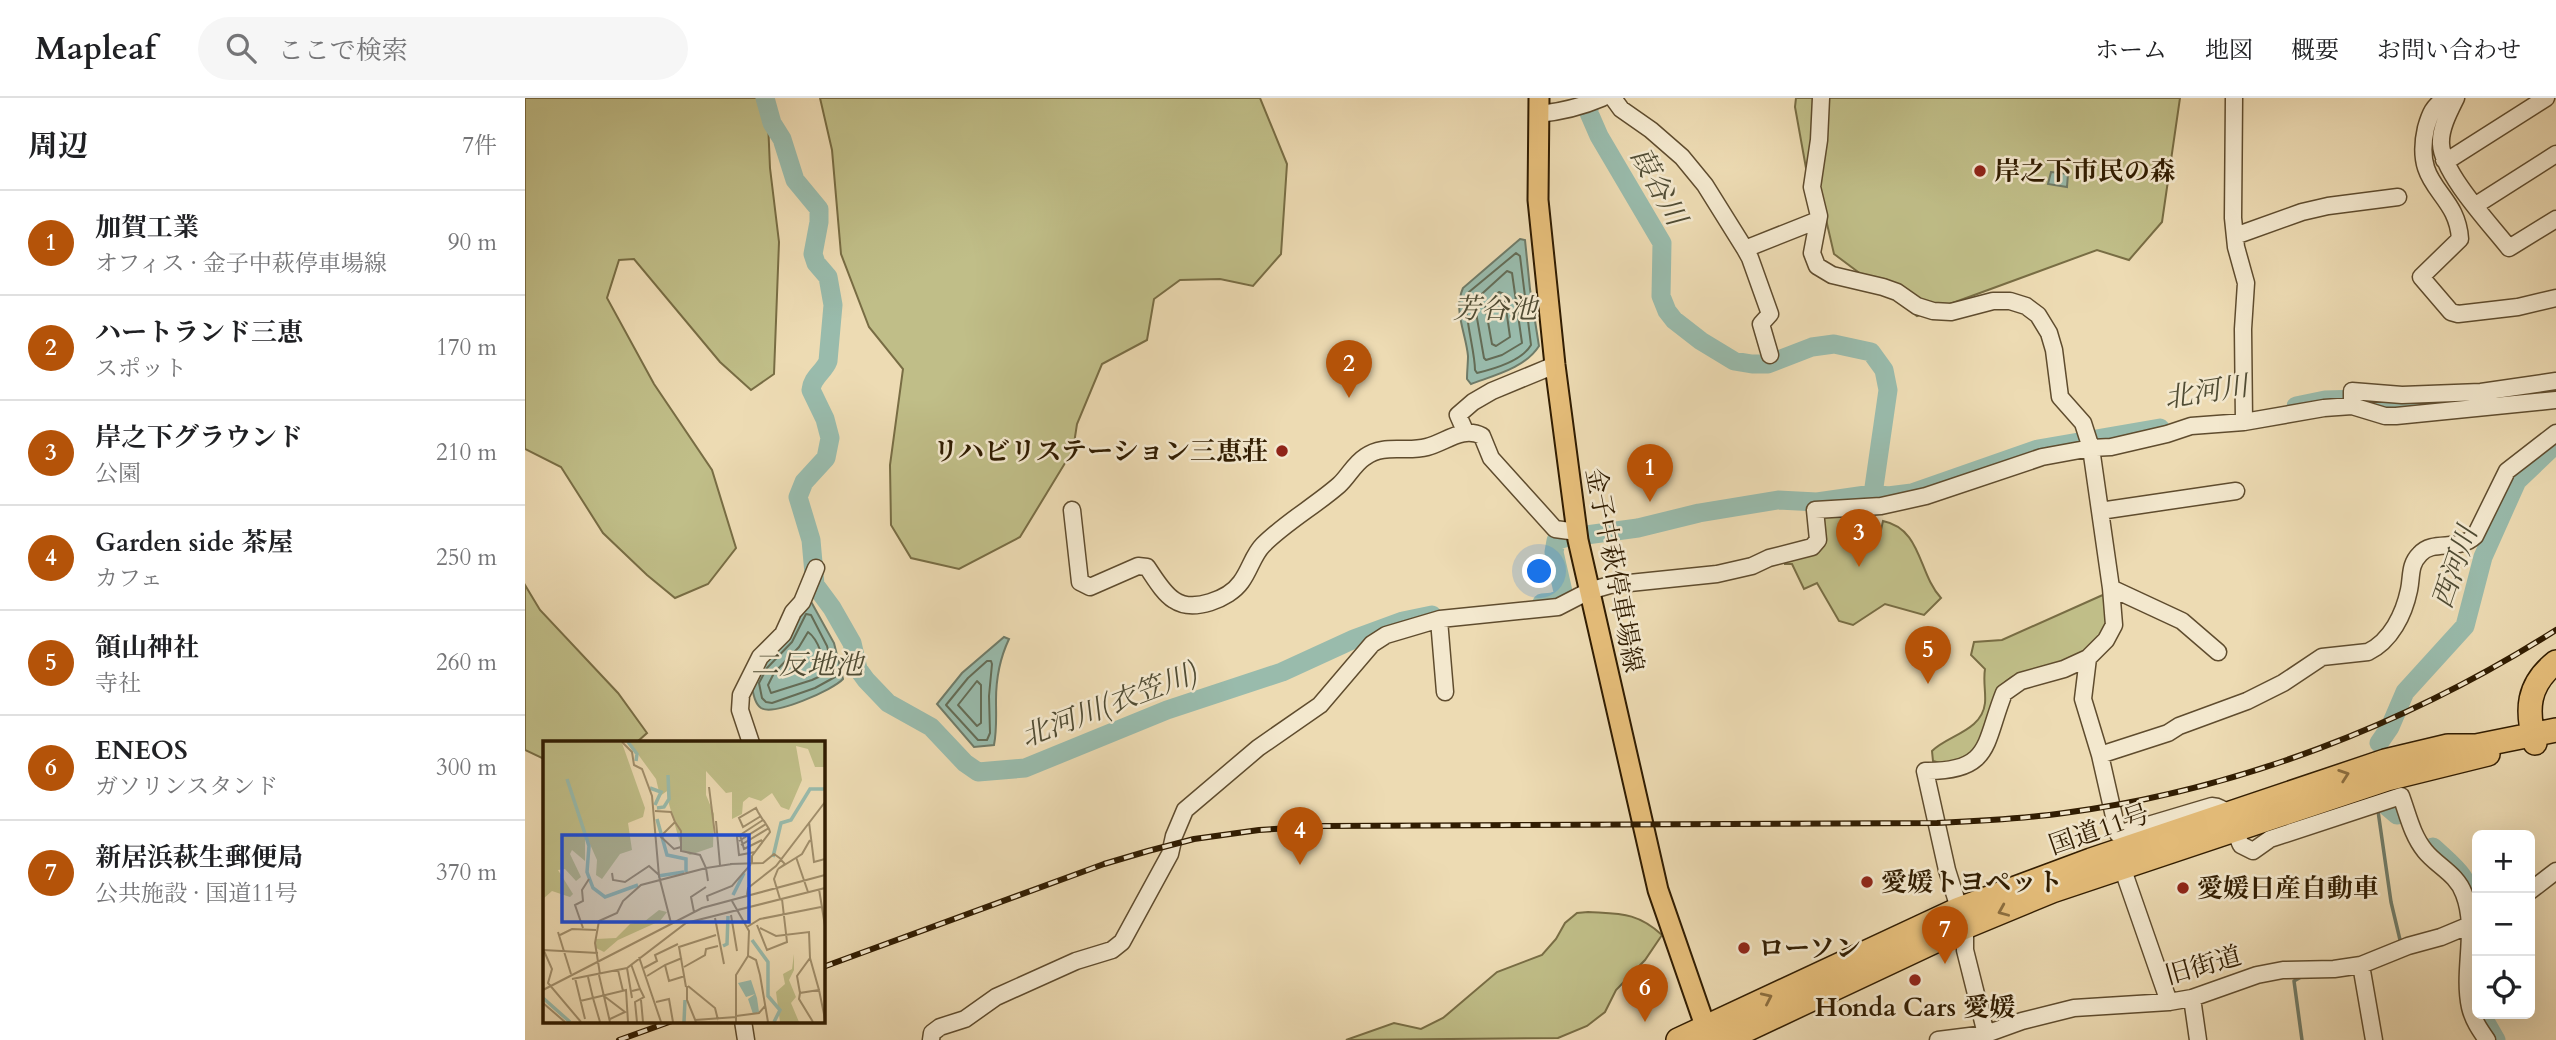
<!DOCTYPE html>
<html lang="ja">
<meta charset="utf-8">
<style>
:root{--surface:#fff;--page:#f6f6f6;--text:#202124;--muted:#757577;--line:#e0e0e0;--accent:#b45309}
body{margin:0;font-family:Cardo,"Noto Serif JP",serif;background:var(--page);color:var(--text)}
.controls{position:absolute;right:21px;bottom:21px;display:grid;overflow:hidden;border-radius:10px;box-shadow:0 7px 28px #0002}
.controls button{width:63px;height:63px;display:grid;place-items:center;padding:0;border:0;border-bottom:2px solid var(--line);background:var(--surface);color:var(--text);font:35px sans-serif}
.you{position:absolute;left:1015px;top:474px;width:24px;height:24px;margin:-18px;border:5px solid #fff;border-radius:50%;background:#1a73e8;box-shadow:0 0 0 10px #1a73e833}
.badge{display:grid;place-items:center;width:46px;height:46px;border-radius:50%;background:var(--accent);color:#fff;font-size:23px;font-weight:700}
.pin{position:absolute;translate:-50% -58px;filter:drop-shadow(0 2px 4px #0008)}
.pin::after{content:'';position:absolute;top:37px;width:24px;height:21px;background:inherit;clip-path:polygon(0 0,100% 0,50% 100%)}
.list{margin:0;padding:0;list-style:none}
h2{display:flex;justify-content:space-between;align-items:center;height:91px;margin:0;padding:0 28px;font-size:30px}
h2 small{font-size:23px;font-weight:400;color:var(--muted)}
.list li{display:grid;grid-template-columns:46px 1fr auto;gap:21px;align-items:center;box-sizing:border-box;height:105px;padding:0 28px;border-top:2px solid var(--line)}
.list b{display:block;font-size:26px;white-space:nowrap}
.list p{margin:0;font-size:23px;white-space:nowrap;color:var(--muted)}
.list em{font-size:23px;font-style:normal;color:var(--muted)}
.icon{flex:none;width:38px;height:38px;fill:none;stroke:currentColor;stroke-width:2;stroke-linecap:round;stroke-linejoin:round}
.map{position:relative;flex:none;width:2031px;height:942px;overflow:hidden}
header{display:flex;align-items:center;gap:42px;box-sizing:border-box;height:98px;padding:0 35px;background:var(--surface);border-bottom:2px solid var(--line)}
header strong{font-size:33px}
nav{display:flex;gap:38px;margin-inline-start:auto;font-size:24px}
.search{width:490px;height:63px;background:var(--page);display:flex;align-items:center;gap:18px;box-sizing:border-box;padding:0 24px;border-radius:38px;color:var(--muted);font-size:26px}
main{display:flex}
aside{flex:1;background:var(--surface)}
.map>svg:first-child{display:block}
.green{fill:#c0be88;stroke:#786d44;stroke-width:2}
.water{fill:#99bbac;stroke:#6f7b68;stroke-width:2}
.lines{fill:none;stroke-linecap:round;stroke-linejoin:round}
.shore{stroke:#646c56;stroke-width:2}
.stream{stroke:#6f7b68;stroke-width:3.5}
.river{stroke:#99bbac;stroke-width:19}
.minor-casing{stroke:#5f4c2e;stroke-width:19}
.major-casing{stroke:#301c01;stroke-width:23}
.highway-casing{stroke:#301c01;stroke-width:26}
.minor{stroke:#f3e8ce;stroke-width:16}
.major{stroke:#e6be7a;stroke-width:19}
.highway{stroke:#e6be7a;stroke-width:23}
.rail-casing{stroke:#301c01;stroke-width:6}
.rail{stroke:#f3e8ce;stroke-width:3.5;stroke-dasharray:10;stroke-linecap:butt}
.oneway{stroke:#8b6d3e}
.poi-dot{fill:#8f2418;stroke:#f3e8ce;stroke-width:2.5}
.labels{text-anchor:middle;stroke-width:5;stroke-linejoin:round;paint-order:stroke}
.poi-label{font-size:26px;font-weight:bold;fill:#301c01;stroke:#f3e8ce;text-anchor:start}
.street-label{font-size:26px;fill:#301c01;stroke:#f3e8ce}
.water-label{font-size:28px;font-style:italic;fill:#504c34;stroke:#f3e8ce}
.inset-river{fill:none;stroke:#99bbac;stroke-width:3.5}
.inset-road{fill:none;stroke:#a18f6c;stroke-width:2}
.view{fill:#1d4ed8;fill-opacity:0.15;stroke:#1d4ed8;stroke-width:3.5}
.inset-edge{fill:none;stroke:#301c01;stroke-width:3.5}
</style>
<header>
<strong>Mapleaf</strong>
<div class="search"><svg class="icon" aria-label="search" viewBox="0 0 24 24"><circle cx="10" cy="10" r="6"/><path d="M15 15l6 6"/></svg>ここで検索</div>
<nav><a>ホーム</a><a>地図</a><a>概要</a><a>お問い合わせ</a></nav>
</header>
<main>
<aside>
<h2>周辺<small>7件</small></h2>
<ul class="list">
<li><span class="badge">1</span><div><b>加賀工業</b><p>オフィス · 金子中萩停車場線</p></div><em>90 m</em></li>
<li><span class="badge">2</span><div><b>ハートランド三恵</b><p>スポット</p></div><em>170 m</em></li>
<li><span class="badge">3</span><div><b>岸之下グラウンド</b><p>公園</p></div><em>210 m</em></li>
<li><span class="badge">4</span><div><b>Garden side 茶屋</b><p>カフェ</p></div><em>250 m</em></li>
<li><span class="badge">5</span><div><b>領山神社</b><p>寺社</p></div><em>260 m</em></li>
<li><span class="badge">6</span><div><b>ENEOS</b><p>ガソリンスタンド</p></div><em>300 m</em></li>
<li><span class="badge">7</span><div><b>新居浜萩生郵便局</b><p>公共施設 · 国道11号</p></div><em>370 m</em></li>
</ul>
</aside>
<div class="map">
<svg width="2031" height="942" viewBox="0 0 2031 942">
<rect width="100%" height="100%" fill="#eddbb3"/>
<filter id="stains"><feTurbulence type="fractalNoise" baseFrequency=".00286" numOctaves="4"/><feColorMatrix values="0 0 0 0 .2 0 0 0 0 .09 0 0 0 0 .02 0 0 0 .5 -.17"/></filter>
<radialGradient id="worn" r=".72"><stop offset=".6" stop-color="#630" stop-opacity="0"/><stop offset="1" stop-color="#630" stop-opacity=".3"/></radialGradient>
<path class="green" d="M0 0H242L245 70 254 144 249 276 226 292 195 264 109 161 94 162 82 200 129 286 187 372 211 450 183 486 150 500 122 477 78 435 36 369 0 351Z
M295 0H735L762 66 756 156 728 188 695 181 655 182 629 201 622 242 577 266 552 326 548 352 495 439 434 471 386 460 366 427 365 367 378 271 344 229 316 156 307 52Z
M1271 0H1655L1637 124 1604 162 1572 152 1392 218 1309 156 1290 74 1281 70 1270 9Z
M1349 414 1350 431 1356 432 1358 423C1397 431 1393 475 1416 500L1399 517 1360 506 1328 527 1314 523 1292 485 1279 491 1267 466H1260V461L1291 452 1296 417Z
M0 487 15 512 93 595 122 635 112 644 19 645V661L0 652Z
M1580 496 1584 511 1579 535 1553 561 1487 579 1480 584C1479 594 1473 605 1469 615 1459 642 1444 676 1408 663L1407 653C1423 637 1457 633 1460 605 1461 594 1458 583 1460 571L1446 557 1449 544 1477 542Z
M1063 814C1095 816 1112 814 1137 837L1120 862 1091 892 1080 914 1062 928 1033 940 821 942 869 925 896 931 918 920 972 874 1017 857 1031 841 1040 825 1052 815Z"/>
<path class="water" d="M1526 74 1543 76 1542 89 1523 86Z
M995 141 1000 142 1005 191 1014 248C1000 270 970 277 946 286L942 281C942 273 943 265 943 258 941 235 928 213 938 190Z
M284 500 309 545 318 581C308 592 249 618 236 610 229 605 228 593 226 585Z
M479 539 484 541C475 560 471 580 471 602 471 617 472 632 469 647L449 649 412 606 437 575Z"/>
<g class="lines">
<path class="shore" d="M991 155 995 158 1006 247C997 263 969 271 952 275L950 272C950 250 936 211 944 194Z
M982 173 987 175 997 245 977 257 961 262 959 260 949 203Z
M974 194 979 196 985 239 971 248 967 246 960 207Z
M281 516 286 517 302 548 310 579 290 590 247 605 241 604 237 600 234 585 242 570 267 544Z
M283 534C293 541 300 562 300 576L287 582 246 595 243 587 249 575 274 549Z
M462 563H466L467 566 464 598 465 635 462 642H453L421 607 443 580Z
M452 583 456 587V625L452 628 433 607Z"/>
<path class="stream" d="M315 565 330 562
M1853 713 1866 804 1876 846
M1776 879 1769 883 1777 942"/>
<path class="river" d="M240 0 247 25 257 41 270 82 294 111V124L288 156 291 165 303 179 308 207 303 263C299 274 287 279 286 292L300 321 305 340 301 360 279 384 273 399 286 442 290 487 307 510 327 545 333 571 341 582 363 605 406 629 440 665 453 674 500 670 642 612 757 574 829 541 878 523 907 517
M1064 0V15L1074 38 1137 145 1136 198 1142 213 1149 222 1176 243 1209 263 1227 266H1243L1287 249 1309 246 1346 254 1359 272 1363 292 1348 396
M1771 308 1800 302 1837 301 1867 306 1896 307 1945 300 2026 295
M1017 505 1029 504 1039 498 1029 454 1031 443 1039 440 1113 430 1174 415 1253 402 1292 404 1348 396 1363 398 1387 395 1513 351 1635 330
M1854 645 1865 629 1880 594 1940 528 1958 459 1992 383 2031 346
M1852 700 1872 717
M1908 749C1934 773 1942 776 1949 812
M1956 916 1971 942"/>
<g class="minor-casing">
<path id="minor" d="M1088 0 1096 11 1126 32 1157 59 1180 87 1220 151 1293 122
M1709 0 1708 120 1711 149 1721 185 1718 231 1719 324
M1921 0C1908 8 1905 16 1901 30 1887 91 1932 92 1935 141L1896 179 1926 214 1933 216 1993 209 2031 200
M1931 0C1924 14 1915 31 1916 46 1917 75 1966 127 1984 150L2031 121
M1013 16C1035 14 1056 9 1077 0
M1919 62 1925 61 2021 0
M1951 107 2031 56
M1710 138 1777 114 1803 108 1873 99
M1220 151 1225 160 1245 216 1236 226 1245 257
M1827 308V293L1877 297 1956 294 2031 283
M940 333 933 317 948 304 967 293 1030 267
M547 412 555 484 565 489 613 468 622 469C629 479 638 495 649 502 668 515 704 501 716 484 725 472 728 457 738 447 761 424 790 408 814 387 823 379 829 366 840 359 859 345 881 355 902 349 921 344 938 328 957 338L966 360 1030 431 1052 434
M1575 413 1711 393
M1586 490 1566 350 1586 349 1642 336 1666 328 1719 324 1799 310 1827 308 1860 318H1871L2031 302
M914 522 920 594
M226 645 215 612 216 597 235 559 258 536 268 514 277 504 291 470
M1575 657 1558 601 1563 560 1581 542 1589 527 1586 490 1657 523 1693 554
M1597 769 1644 904
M2005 793 2031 773
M1836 867 1849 942
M1667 900 1673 942
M218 923 221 942
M1461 936 1440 852V829L1422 772 1400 673C1467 674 1459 645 1479 595L1496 583 1539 571 1563 560
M406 942 407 935 415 929 440 921 471 899 551 863 587 852 597 844 645 756 649 738 660 712 733 650 795 607 847 546 861 537 915 521 1033 509 1064 493 1085 487 1192 476 1227 468 1244 460 1287 449 1293 442 1290 412 1356 408 1401 398 1517 359 1566 350 1558 325 1535 299 1529 252 1524 235 1513 217 1501 208 1485 203H1468L1426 214 1408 213 1392 208 1372 194 1358 189 1307 177 1292 168 1287 155 1294 118 1287 89 1294 42 1296 0
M1413 942 1461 936 1497 923 1549 910 1644 904 1667 900 1732 877 1758 872 1809 871 1836 867 1883 848 1916 839 1952 824
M1962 942C1955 932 1948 922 1945 909 1937 872 1953 832 1939 796 1932 776 1912 768 1900 753 1887 737 1883 717 1876 698L1745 741 1728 753 1716 747C1709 733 1706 709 1687 708L1593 736 1575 657 1643 635 1654 628 1722 603 1758 585 1797 559 1843 554C1866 543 1879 516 1884 492 1887 478 1884 467 1895 456 1908 441 1933 454 1950 438L1982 373 2031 335"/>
</g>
<g class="major-casing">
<path id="major" d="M1014 0 1013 102 1030 267 1053 442 1133 792 1185 942"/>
</g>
<g class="highway-casing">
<path id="highway" d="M2010 645C2001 612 2002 587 2031 564
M1153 942 1434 811 1566 762 1860 663 1923 648H1951L2031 632
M1200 942 1440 829 1527 793 1862 681 1963 656"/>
</g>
<use href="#minor" class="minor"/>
<use href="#major" class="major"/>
<use href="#highway" class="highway"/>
<g class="rail-casing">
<path id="rail" d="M298 869 579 766 623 753 669 741 734 732 799 728 1412 725C1455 723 1497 721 1539 715 1713 692 1883 626 2031 532
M94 942 147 923"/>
</g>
<use href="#rail" class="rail"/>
</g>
<defs><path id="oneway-chevron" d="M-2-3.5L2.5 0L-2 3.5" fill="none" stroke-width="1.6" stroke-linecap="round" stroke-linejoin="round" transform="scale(1.75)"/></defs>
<g class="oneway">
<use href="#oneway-chevron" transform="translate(1819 677) rotate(-19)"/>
<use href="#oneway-chevron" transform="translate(1478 813) rotate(157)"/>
<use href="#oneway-chevron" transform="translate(1242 900) rotate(-25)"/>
</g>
<g class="poi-dot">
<circle cx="1455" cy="73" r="7"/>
<circle cx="757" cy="353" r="7"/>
<circle cx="1342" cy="784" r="7"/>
<circle cx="1658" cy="790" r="7"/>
<circle cx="1219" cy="850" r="7"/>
<circle cx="1390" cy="882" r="7"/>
</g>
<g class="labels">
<g class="poi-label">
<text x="1469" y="82">岸之下市民の森</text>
<text x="743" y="362" text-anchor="end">リハビリステーション三恵荘</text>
<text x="1356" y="793">愛媛トヨペット</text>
<text x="1672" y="799">愛媛日産自動車</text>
<text x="1233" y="859">ローソン</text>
<text x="1390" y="918" text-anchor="middle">Honda Cars 愛媛</text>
</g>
<g class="street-label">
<text transform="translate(1090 472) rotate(79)" y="9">金子中萩停車場線</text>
<text transform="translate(1574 731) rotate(-19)" y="9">国道11号</text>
<text transform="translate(1678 867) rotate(-16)" y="9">旧街道</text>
</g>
<g class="water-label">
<text transform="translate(1134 88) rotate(61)" y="10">葭谷川</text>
<text x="970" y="220">芳谷池</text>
<text transform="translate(1681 293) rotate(-9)" y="10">北河川</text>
<text transform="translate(1929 469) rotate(-71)" y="10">西河川</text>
<text x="282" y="576">二反地池</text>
<text transform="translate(584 606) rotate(-21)" y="10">北河川(衣笠川)</text>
</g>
</g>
<g transform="translate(18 643)">
<rect width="282" height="282" fill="#eddbb3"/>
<path d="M0 1 79 2 102 67 100 76 85 82 89 109 77 113 59 138 53 134 54 119 42 92V120L29 109 27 113 38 136 33 140 22 128 15 129 30 153 27 156 9 150 0 158ZM86 1H282V26H272L265 8 253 5 259 39 246 69 238 66 229 52 218 60 206 56 200 61 199 73 189 78V51L183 52 163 30V54L171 73 170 106 147 114 139 109 126 63 127 48 117 55 113 38ZM116 169 124 171 117 180 75 199 61 211 53 207V198L73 197 87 183 102 180ZM251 213V229L246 239 253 256 248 262 256 281H237L233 251 242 243 240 233 249 228Z" fill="#c0be88"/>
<path d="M208 239 214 257 216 271 210 273 205 258 212 253 203 256 195 242Z" fill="#99bbac"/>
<path class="inset-river" d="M85 1 94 13 93 20M24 38 46 105 44 131 50 147 62 156 95 144M107 47 118 51 112 64M114 67 121 66 126 58 125 34M114 78 124 114 143 118V131M230 116 238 82 248 79 267 48H282M115 135 141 131M190 154 201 132M209 199 225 221V255L237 269 231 281M180 205 184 203 185 175M0 257 27 281M141 281 142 259"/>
<path class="inset-road" d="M79 1 89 11 91 24 99 28 109 55 116 135 128 182M166 46 172 94M112 70 128 71 132 81M173 80 177 124M266 81 271 121 282 118M197 94 220 79M117 95 131 108 138 106M196 100 223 83M198 104 226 87M212 111 196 114 194 96 197 94 201 108 219 99M253 116 265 151M238 119 242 123 235 128 259 113 267 99M187 123 220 122 231 113 238 118M235 128 231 138 237 158M69 132 70 139 82 141 106 125 116 134M165 140 163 127 189 123M276 148 282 185M204 154 205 147 233 125 282 61M165 160 164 155 189 145 209 122V115L227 91 226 88 221 80 220 79 215 71 213 67 196 77 200 86 218 75M189 160 206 190 205 215 213 219 217 234 225 281M151 171 148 156 163 146M188 174 194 210M172 177 181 223M214 184 224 209 244 201 239 158M204 186 217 178 278 166M40 187 32 164 40 160 39 149 46 138M217 187 233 195 266 191 267 217 254 235 257 252M15 191 28 233M17 194 29 188 53 189M0 209 55 212M1 210 9 228 5 242 38 281M96 216 118 281M139 217 122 224 126 240 142 235M267 217 276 249 257 252 256 258 270 281M88 223 97 248 89 250M141 226 162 214 163 208 175 205M84 227 89 257M101 227 114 220 112 214 135 203M75 229 80 250M57 233 52 202 56 180 74 172 80 160 98 144 163 127 157 114 138 110V90L132 81 119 94M56 234 67 281M104 235 122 224M32 237 42 278M29 238 84 227 143 182 282 147M144 245V259L153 281M145 245 172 267 175 279M143 246 136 206 173 194M0 249 159 167 282 134M276 249 282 278M61 255 82 271 67 278M98 259 100 281M37 260 50 257 45 236M113 261 126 258 130 281M0 262 22 281M193 275 216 272 222 265M152 279 193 276M57 281 50 257 83 249 85 281M94 281 92 261 101 256 97 248M193 281V234L205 215"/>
<path class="view" d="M19 94H206V181H19Z"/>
<rect width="282" height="282" class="inset-edge"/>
</g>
<rect width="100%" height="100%" filter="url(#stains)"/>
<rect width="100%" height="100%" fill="url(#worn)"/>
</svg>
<div class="controls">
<button>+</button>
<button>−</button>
<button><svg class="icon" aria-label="locate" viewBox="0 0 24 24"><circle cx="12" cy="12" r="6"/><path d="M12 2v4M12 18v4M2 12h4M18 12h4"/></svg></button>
</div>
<div class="you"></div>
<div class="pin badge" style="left:1125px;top:404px">1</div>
<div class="pin badge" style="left:824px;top:300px">2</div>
<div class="pin badge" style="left:1334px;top:469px">3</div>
<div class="pin badge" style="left:775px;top:767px">4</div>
<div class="pin badge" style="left:1403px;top:586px">5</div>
<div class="pin badge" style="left:1120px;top:924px">6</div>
<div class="pin badge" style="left:1420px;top:866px">7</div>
</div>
</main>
